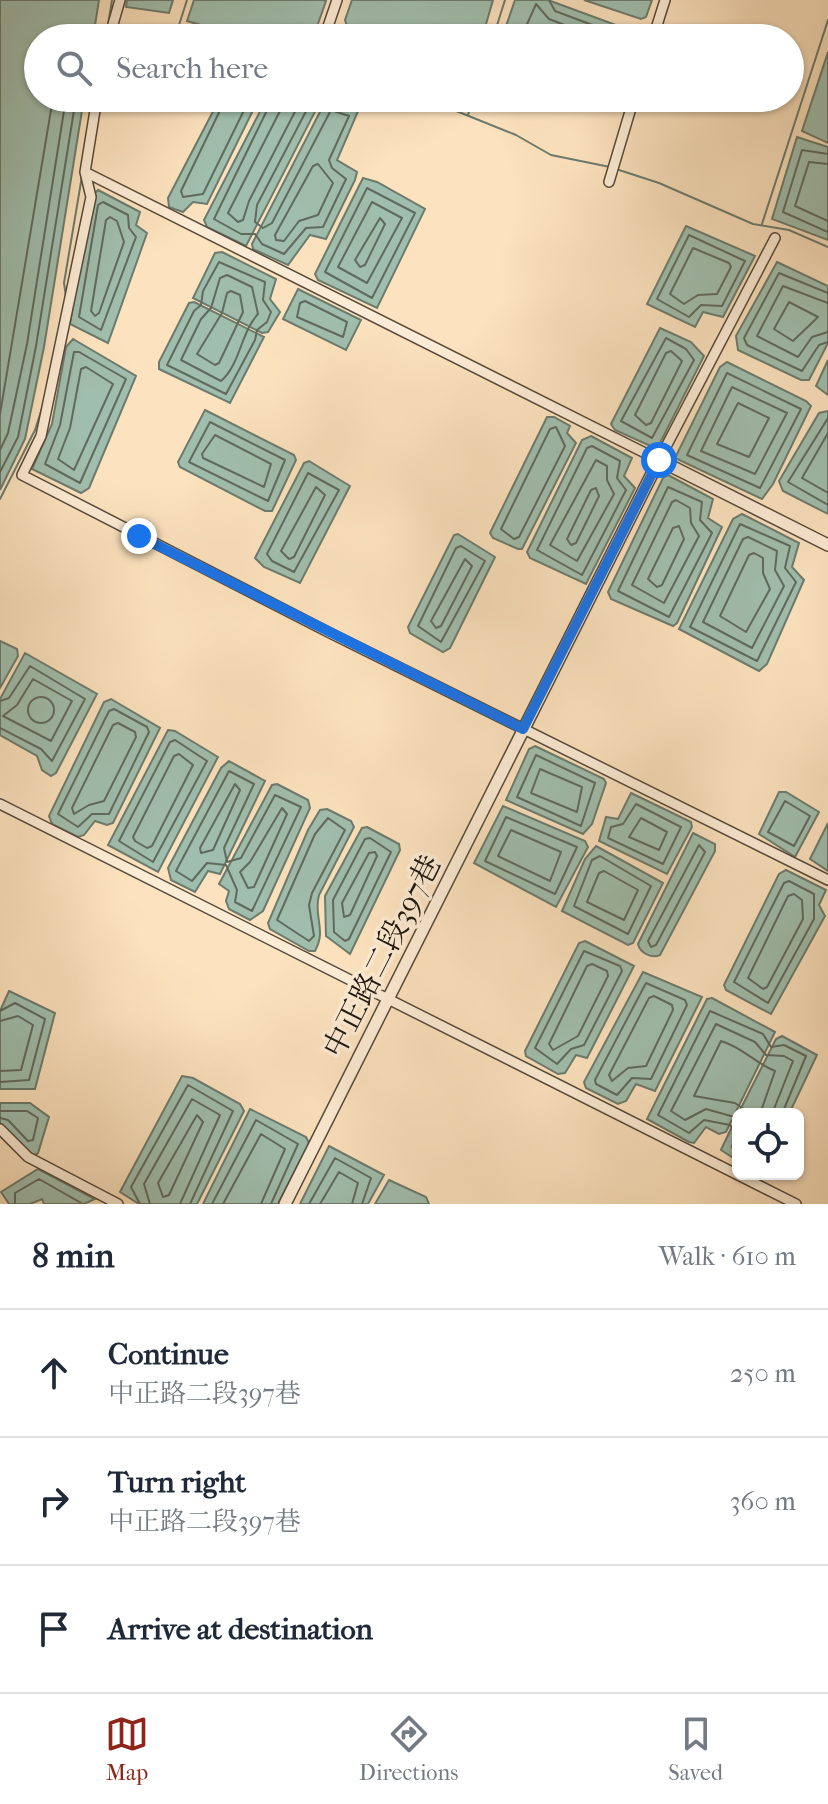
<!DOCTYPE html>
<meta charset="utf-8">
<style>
:root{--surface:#fff;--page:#f6f6f7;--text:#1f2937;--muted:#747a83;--line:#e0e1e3;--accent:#8f2418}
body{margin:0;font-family:"IM FELL French Canon","Noto Serif TC",serif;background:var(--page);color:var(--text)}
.controls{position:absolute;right:24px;bottom:24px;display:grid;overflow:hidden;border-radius:12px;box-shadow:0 2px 6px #0004}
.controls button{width:72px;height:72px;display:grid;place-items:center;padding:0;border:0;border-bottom:2px solid var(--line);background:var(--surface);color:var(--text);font:40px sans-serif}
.stop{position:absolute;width:24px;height:24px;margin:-18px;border:6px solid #1a73e8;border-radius:50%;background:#fff}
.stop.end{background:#1a73e8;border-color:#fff;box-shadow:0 2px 8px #0008}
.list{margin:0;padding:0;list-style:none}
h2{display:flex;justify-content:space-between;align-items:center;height:104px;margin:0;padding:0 32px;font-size:34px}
h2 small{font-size:26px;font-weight:400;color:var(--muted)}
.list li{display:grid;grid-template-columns:52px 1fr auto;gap:24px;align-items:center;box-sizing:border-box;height:128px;padding:0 32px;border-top:2px solid var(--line)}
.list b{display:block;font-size:30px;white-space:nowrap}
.list p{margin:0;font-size:26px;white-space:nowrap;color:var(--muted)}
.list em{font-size:26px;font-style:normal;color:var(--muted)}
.icon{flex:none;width:44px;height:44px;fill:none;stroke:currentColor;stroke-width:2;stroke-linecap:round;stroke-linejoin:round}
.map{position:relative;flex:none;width:828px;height:1204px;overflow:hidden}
.search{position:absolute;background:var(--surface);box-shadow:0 2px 6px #0004;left:24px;right:24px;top:24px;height:88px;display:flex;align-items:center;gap:20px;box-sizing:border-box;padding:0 28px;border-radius:44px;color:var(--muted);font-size:30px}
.sheet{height:488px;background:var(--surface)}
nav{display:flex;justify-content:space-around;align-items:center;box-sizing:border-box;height:112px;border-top:2px solid var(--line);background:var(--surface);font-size:22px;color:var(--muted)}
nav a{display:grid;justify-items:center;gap:4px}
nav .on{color:var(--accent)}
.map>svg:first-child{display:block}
.water{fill:#a0bead;stroke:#6c7b6d;stroke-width:2}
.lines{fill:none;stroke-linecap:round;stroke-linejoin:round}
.shore{stroke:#606a5e;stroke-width:2}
.stream{stroke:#6c7b6d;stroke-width:2}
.minor-casing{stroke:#564a3a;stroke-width:12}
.tertiary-casing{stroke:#564a3a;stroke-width:14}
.minor{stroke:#fdecd5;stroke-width:9}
.tertiary{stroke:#fdecd5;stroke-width:11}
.route{stroke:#1a73e8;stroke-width:10}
.labels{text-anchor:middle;stroke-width:7;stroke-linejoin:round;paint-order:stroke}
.street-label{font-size:30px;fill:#1f170e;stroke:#fdecd5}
</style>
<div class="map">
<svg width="828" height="1204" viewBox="0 0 828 1204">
<rect width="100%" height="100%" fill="#fce2be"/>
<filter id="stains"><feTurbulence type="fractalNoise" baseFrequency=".0025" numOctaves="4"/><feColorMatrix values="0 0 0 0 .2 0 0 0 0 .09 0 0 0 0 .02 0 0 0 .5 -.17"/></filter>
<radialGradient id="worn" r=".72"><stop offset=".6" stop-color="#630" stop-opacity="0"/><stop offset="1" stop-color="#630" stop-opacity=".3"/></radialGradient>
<path class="water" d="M0 0H99L93 38H38V98H84L44 347 25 439 0 490Z
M127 0H173L169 13 126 7Z
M194 0H323L326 1 314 35 245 38 187 21Z
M352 0H493L482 38H376L348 29 345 20Z
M515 0H548L635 32 637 38H502Z
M584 0H652L646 17 641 19Z
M828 52V143L802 131Z
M220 98H259L207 204 193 202 183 212 169 207 168 198Z
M267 98H319L320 102 246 246 207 227 204 220Z
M330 101 359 109 337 160 357 172 355 180 326 239 310 235 288 265 253 249 252 244 322 108Z
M797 137 828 147V240L772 219Z
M363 178 377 182 425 209 377 308 318 280 315 274Z
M98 190 140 212 136 225 147 233 108 343 70 324 91 197Z
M686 226 755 256 723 317 703 312 695 327 647 304Z
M222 252 276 279 270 299 280 312 268 332 262 333 193 298 215 253Z
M777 262 828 286V343L809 380H801L738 350 736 336Z
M298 289 361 320 346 350 283 319Z
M194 302 264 337 230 403 159 369V362L189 303Z
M660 328 691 342 704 356 657 449 615 430 611 424Z
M73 339 136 376 89 488 81 493 32 469 52 424 66 347Z
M828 360V395L816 386Z
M727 362 806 401 811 406 773 484 762 499 675 458 720 367Z
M205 410 294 455 296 460 272 511H265L180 467 178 462Z
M828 411V514L783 491 779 481 819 413Z
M547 417H554L570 426 567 433 576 443 522 549H518L493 538 490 533Z
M591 436 632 458 624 476 635 488 586 584 530 558 527 552 582 440Z
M309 461 350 486 300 583 264 567 255 558 304 463Z
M668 475 713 499 708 518 722 527 677 623 673 626 611 599 608 592 663 478Z
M742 514 799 543 792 567 804 580 767 664 759 671 679 629 733 519Z
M458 534 495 557 450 648 443 652 410 633 408 627 454 535Z
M0 641 17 649 18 656 0 688Z
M25 653 97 694 56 773 51 776 42 770 37 756 0 735V699Z
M111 699 160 728 113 823 107 825 95 821 84 835 78 837 52 824 49 816 104 702Z
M168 730 175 731 218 757 158 872 108 845Z
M535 746 604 779 606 783 592 824 583 834 506 800 529 749Z
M229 761 265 781 220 874 208 871 195 892 171 880 168 868 221 768Z
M277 784 308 800 310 808 263 911 250 920 229 909 226 901 229 891 219 884 272 785Z
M779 792H786L819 812 795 857 759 834Z
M631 793 691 822 692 827 667 874 599 841 606 817 618 819Z
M503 806 585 841 588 847 556 907 474 863Z
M327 809 351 821 354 827 319 895C313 917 327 929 315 951H309L270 929 268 923 308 830 320 810Z
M828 823V871L810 859Z
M367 827 399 844 400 850 350 954 326 936 325 896 362 828Z
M693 833 715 844V851L660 955C652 959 640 953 638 944Z
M596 846 663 883 633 943 628 945 562 911 585 859Z
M786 870 826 890 819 905 825 916 771 1014 726 990 724 985 779 874Z
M585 941 634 966 587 1058 576 1055 565 1073 558 1074 526 1056 525 1051 579 943Z
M643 972 702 997 655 1091 636 1084 626 1101 618 1104 586 1088 584 1082Z
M9 991 55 1013 35 1089H0V1011Z
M712 998 775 1032 726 1132 719 1134 706 1127 694 1143 689 1142 647 1119 707 999Z
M782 1036 817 1055 789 1114H738L776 1039Z
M182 1076 193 1078 240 1104 244 1111 197 1204H139L120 1192Z
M0 1103H30L49 1117 38 1153 32 1157 0 1123Z
M250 1109 306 1137 309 1143 278 1204H203Z
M738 1114V1161L721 1150Z
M329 1146 384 1175 368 1204H300Z
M38 1169 95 1199 84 1204H44L42 1199 30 1204H9L1 1192Z
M389 1180 426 1197 429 1204H375Z"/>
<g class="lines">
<path class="shore" d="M549 0 555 11 627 38
M521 38 536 4 549 19 598 38
M226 98 181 191 183 197 203 194 250 98
M273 98 214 219 241 234H255L262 244 284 254 306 228 323 227 346 179 332 168 329 160 349 116 331 110 272 223 263 228 255 222 257 205 313 98
M284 98 281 109 228 213 238 222 243 220 249 201 302 98
M828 154 802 150 783 212 828 232
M318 164 333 183 318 215 299 221 284 241 276 240 275 235 313 166Z
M828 164 809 162 795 206 828 221
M367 188 415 213 372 298 325 272Z
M103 202 128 215 129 228 136 237 101 330 79 317 98 205Z
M372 202 402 218 367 283 338 267Z
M110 217 117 221 124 242 99 313 95 316 91 311 106 220Z
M380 218 385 224 365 265 360 267 355 260Z
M689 235 745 261 722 306 701 305 689 317 657 299Z
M693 248 729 263 731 267 717 294 698 295 684 304 670 294Z
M219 262 265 282 263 300 271 312 267 322 257 330 255 340 226 394 167 365 194 311 201 305 203 291Z
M227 275 252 287 258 314C241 332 240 365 221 381L181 360 201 319 211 308 220 278Z
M231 291 240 295 243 312 219 363 215 365 197 354 222 313 227 293Z
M828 293 779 273 744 338 747 345 802 371 819 345 828 342
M305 301 347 322 343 337 297 317 300 303Z
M789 302 818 317 793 341 774 329Z
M828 303 783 286 757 336 798 357 812 337 828 332
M666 338 686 349 694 360 652 438 621 421Z
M671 351 682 361 651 423 646 425 635 415 666 353Z
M74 352H79L126 379 80 483 45 464 60 425Z
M86 367 113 384 74 470 58 459 70 428 81 369Z
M727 373 801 409 760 488 687 455Z
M732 387 787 413 755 474 701 451Z
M738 403 769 418 749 457 717 444Z
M0 414 53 98
M828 418 788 482 828 505
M210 422 285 460 268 501 189 462Z
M556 427 565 446 519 537 514 539 501 529 550 429Z
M828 433 802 478 828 493
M215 435 271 464 264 487 203 458 202 454Z
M592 446 620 461 617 478 626 490 582 575 537 550 587 448Z
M0 450 8 433 27 344 66 98
M596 460 607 466V480L614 494 577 561 550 545Z
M0 472 18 437 36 346 76 98
M308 473 339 490 294 572 272 561 267 554Z
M316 487 325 495 294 557 289 559 281 551Z
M668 487 702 502 700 520 712 533 669 617 618 591Z
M596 488 599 496 576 543 571 545 567 539 591 490Z
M676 500 690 508 691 523 699 536 664 603 632 585 672 502Z
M740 524 790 546 785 568 796 582 757 661 690 627Z
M679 526 684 539 662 585 657 587 648 579 673 528Z
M748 537 777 551 775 570 784 586 752 648 703 622 743 539Z
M461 546 485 561 441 642 418 626 456 548Z
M754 553 763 558V573L770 589 746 632 720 616 749 555Z
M465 559 472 566 441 626 436 628 431 621Z
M33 679 72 701 51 741 3 716 17 705Z
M28 710a13 13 0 1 1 26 0a13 13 0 1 1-26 0Z
M0 701 9 698 30 666 85 699 52 761 41 749 0 728
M114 709 147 727 149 732 109 814H92L78 827 58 814 109 711Z
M118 723 135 732 136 737 104 801 89 805 74 814 72 808 113 725Z
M175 740 207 761 153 862 119 841 170 742Z
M179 754 193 765 152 846 147 848 135 841 133 837 174 756Z
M536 755 595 783 581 826 517 797Z
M540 769 582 787 577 812 531 793Z
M229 771 254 784 224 848 227 862 241 858 275 795 301 807 252 911 235 902 237 890 226 865 207 863 192 881 176 871Z
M235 784 240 790 213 850 201 853 200 848Z
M785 801 810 816 794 846 768 832Z
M636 804 681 827 663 864 608 838 611 827 623 824Z
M282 808 287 814 254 887 248 888 240 872 250 862Z
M506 817 577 847 555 894 485 861Z
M328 818 345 830 312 893 309 905 314 936 309 941 277 920 315 834Z
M641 818 667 832 659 850 629 837Z
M511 830 561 852 550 881 498 856Z
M370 838 391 852 349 939 345 941 334 932 333 900 365 839Z
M699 845 705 852 656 945 651 947 648 941Z
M375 852 377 856 350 915 344 917 342 903 369 853Z
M600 856 651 886 628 934 574 906 592 860Z
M604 871 638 890 624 920 587 902 599 873Z
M789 881 814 894V919L768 1003 734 982 784 883Z
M794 894 802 900 803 919 767 987 763 989 748 978 788 896Z
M584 951 620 966 622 971 584 1045 571 1049 557 1064 535 1048Z
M592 964 607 971 608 976 578 1036 553 1050 549 1044 587 966Z
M646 983 685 1000 687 1005 651 1079 632 1078 617 1095 596 1084 595 1080Z
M654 996 672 1005 673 1010 646 1066 628 1068 612 1081 609 1075 649 998Z
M0 1011 15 1003 45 1019 29 1080 0 1082
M0 1021 18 1016 33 1025 21 1070 0 1071
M0 1111H27L38 1118 33 1140 28 1141 8 1120 0 1118
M751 1114 735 1103 694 1096 721 1041C742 1047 755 1063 775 1071L760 1114
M197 1115 203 1122 169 1195 163 1197 158 1183Z
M738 1118 706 1109 685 1120 671 1111 716 1024 755 1042 766 1055 784 1056 793 1061 772 1114
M738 1152 732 1147 736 1133 730 1125 704 1120 689 1133 658 1115 710 1011 763 1034 771 1047 784 1045 806 1056 782 1114
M15 1204V1193L39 1179 83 1204
M140 1204 131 1187 188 1085 233 1111 190 1204
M150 1204 144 1184 192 1099 220 1115 180 1204
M212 1204 256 1120 298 1144 271 1204
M223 1204 261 1134 285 1149 261 1204
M309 1204 335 1158 371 1178 362 1204
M320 1204 339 1172 358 1183 352 1204"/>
<path class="stream" d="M187 0 179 25 224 38
M108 25 112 0
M493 38 505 0
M424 98 516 135 551 155 610 167
M468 115 473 98
M616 169 659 183 753 224 789 230 828 247
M762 224 828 20
M66 296 64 283 82 176
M68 332 69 318
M0 499 35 430 44 402"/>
<g class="minor-casing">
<path id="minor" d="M109 38 120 0
M324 38 337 0
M653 38 665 0
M97 98 85 172 91 197 41 436 22 475 330 633 828 880
M85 172 659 460 775 238
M609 182 634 98
M0 804 796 1204
M0 1129 28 1157 118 1204"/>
</g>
<g class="tertiary-casing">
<path id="tertiary" d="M285 1204 659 460 828 545"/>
</g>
<use href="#minor" class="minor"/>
<use href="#tertiary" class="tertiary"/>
</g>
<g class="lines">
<path class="route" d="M139 536 523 729 659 460"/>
</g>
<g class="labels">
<g class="street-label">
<text transform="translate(382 956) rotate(-63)" y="10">中正路二段397巷</text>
</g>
</g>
<rect width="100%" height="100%" filter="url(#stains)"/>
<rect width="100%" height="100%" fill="url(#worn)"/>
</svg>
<div class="controls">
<button><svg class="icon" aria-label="locate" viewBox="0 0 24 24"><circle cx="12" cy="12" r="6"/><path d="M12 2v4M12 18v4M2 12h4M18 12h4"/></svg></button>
</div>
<div class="stop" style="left:659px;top:460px"></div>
<div class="stop end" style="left:139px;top:536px"></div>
<div class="search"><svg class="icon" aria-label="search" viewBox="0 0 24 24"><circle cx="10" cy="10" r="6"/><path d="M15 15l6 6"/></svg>Search here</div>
</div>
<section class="sheet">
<h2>8 min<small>Walk · 610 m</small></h2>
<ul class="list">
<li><svg class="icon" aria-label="ahead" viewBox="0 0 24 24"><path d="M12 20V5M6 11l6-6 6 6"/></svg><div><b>Continue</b><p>中正路二段397巷</p></div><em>250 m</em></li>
<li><svg class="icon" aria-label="right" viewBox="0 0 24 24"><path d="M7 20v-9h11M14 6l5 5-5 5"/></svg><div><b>Turn right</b><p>中正路二段397巷</p></div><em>360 m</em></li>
<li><svg class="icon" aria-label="arrive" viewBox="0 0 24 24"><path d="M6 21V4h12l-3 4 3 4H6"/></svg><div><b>Arrive at destination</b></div></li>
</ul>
</section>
<nav>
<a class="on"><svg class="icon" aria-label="map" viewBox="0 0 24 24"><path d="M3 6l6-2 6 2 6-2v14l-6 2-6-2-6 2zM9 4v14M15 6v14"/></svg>Map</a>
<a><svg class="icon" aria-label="directions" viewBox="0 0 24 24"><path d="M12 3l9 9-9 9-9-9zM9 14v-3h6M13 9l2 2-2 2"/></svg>Directions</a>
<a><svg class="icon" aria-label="saved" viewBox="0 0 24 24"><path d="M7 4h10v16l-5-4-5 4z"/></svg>Saved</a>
</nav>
